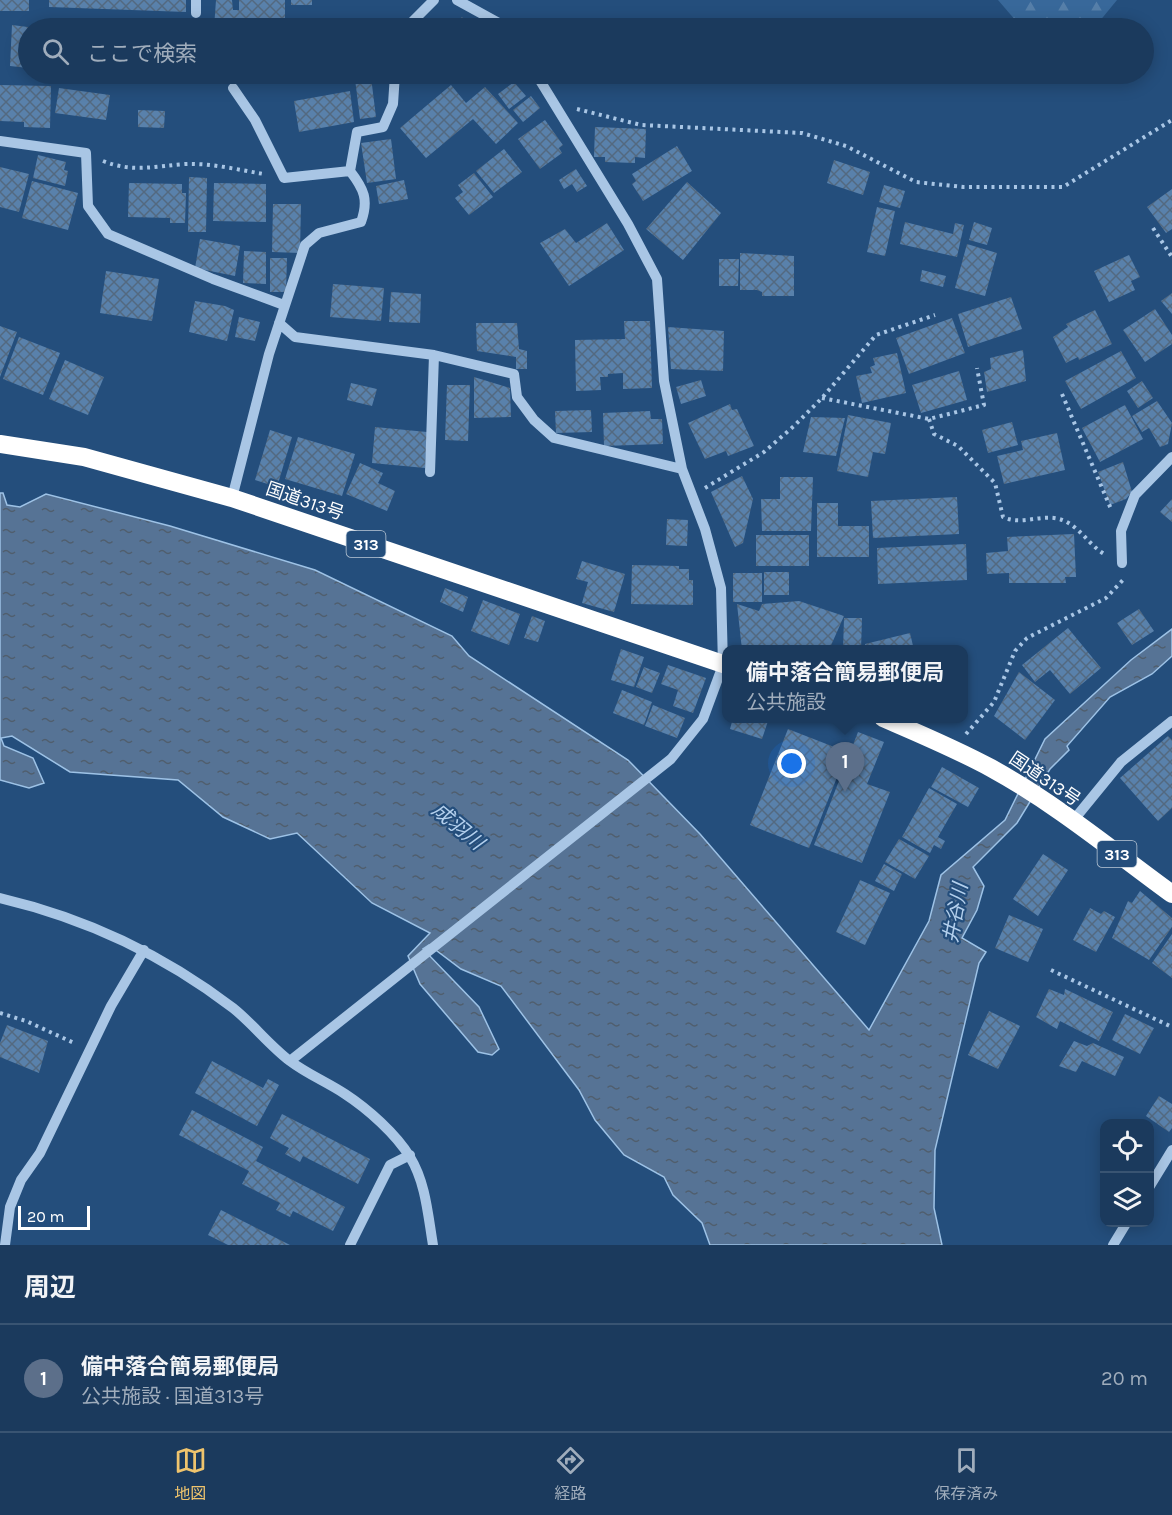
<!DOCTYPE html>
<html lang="ja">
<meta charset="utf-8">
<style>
:root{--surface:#1b3a5d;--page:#244163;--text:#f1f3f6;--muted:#a0adbc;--line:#395472;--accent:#efc46d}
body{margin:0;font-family:Karla,"Noto Sans JP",sans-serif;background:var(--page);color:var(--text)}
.controls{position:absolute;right:18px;bottom:18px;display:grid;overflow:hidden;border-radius:12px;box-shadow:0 3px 15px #0003}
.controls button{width:54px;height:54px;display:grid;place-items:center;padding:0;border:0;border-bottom:2px solid var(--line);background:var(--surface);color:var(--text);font:30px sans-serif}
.scale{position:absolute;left:18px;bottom:15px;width:72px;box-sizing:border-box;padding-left:6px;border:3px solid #fff;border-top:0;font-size:16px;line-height:21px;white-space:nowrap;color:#fff;-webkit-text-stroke:4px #244e7c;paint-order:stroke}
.you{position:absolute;left:792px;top:764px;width:21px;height:21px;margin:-15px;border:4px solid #fff;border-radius:50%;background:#1a73e8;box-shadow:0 0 0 9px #1a73e833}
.badge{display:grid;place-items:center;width:39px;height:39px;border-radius:50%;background:var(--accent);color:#fff;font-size:20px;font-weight:700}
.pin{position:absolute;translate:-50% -50px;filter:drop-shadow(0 2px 3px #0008)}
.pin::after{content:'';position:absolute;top:32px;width:21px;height:18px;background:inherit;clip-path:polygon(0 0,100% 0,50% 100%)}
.popup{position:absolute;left:722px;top:645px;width:246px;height:78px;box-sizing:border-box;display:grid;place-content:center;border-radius:12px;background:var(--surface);filter:drop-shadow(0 2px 4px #0005);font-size:20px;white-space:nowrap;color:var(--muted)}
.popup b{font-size:22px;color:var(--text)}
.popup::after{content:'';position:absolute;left:50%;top:100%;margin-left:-12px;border:12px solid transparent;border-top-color:var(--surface)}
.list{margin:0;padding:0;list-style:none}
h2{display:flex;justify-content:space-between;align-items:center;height:78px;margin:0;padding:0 24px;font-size:26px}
h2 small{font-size:20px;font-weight:400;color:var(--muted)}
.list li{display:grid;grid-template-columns:39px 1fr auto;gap:18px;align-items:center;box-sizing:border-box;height:108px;padding:0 24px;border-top:2px solid var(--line)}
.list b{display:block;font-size:22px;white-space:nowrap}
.list p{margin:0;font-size:20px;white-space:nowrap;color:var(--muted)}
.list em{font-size:20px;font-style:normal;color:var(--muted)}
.icon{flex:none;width:33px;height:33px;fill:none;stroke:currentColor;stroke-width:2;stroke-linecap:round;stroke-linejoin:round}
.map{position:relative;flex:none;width:1172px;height:1245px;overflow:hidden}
.search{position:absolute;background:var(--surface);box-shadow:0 3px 15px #0003;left:18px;right:18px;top:18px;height:66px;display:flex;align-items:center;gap:15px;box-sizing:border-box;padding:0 21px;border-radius:33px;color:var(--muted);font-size:22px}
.sheet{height:186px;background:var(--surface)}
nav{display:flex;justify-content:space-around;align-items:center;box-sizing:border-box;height:84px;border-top:2px solid var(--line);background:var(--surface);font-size:16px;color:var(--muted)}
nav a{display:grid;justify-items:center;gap:3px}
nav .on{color:var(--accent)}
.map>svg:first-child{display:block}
.forest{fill:url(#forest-firs)}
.water{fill:url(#water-ripples);stroke:#9dc2e6;stroke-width:1.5}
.building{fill:url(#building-cross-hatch)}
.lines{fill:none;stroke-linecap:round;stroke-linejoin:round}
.path{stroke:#a9c6e5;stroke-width:4;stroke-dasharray:3 4.5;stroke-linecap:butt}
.minor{stroke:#a9c6e5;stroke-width:10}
.highway{stroke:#fff;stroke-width:18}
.labels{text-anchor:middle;stroke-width:4.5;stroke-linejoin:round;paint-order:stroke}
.shield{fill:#244e7c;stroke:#bdcad8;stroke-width:1.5}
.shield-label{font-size:16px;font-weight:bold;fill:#fff}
.street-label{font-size:18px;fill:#fff;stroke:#244e7c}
.water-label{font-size:20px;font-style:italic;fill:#b4d0ed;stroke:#244e7c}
</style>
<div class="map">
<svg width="1172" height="1245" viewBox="0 0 1172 1245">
<defs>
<pattern id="forest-firs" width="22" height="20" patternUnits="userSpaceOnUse" patternTransform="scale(1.5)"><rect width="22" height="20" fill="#38689a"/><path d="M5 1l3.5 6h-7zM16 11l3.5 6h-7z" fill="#567fa9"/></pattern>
<pattern id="water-ripples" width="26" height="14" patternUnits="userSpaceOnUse" patternTransform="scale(1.5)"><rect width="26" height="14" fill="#567395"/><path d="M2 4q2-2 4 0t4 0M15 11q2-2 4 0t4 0" fill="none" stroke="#505e6d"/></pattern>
<pattern id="building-cross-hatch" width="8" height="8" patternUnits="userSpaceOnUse" patternTransform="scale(1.5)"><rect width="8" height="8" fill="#5981ab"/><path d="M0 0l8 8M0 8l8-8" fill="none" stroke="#536980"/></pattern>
</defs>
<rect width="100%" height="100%" fill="#244e7c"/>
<path class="forest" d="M998 0H1117L1094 28H1022Z"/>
<path class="water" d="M0 493H3L7 505 20 507 46 494 170 526 315 570 452 636 469 656 628 760 700 834 869 1030 929 921 941 875 1005 820 1045 739 1131 660 1172 629V656L1152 674 1110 697 1067 746 1069 750 1050 769 1017 823 973 867 984 886 977 910 962 938 986 952 979 963 935 1150 934 1208 942 1245H710L702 1223 673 1195 664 1177 624 1155 595 1120 579 1090 501 986 461 969 429 945 423 949 479 1007 499 1049 492 1055 478 1052 420 984 408 956 430 933 372 903 297 833 270 839 223 817 178 780 70 772 12 736 1 738 4 746 33 758 44 783 29 788 0 780Z"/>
<path class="building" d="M0 0H29V11H0Z
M49 0H186V12L49 7Z
M216 0H232L233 10H239V0H285V22L268 21V28H214Z
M291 0H312V5H291Z
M462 17 472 28H449Z
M12 25 28 27V68L10 66Z
M371 77 376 117 360 119 355 79Z
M514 82 526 96 509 109 498 94Z
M0 85 51 86 50 128 24 127V122L0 121Z
M451 85 466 103 485 87 518 123 496 144 473 119 426 158 400 128Z
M59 88 110 95 106 120 55 113Z
M350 91 354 122 299 132 294 101Z
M531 96 540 108 523 122 513 110Z
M138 110 165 111 164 128 138 127Z
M545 120 563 145 559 148 562 153 540 169 518 139Z
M595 127 646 129 645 158 635 157V163L605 162V157H594Z
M391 139 396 179 367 183 361 143Z
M677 146 692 171 643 201 632 184 636 181 632 174Z
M504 149 522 172 494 193 476 171Z
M38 155 66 162 64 170 68 171 65 186 33 178Z
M834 160 870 172 863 195 827 183Z
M0 167 29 174 19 212 0 207Z
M576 169 587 186 577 192 572 184 564 189 559 180Z
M474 173 493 197 469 215 455 198 463 192 458 185Z
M189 177 207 178 206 232H188Z
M404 180 408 199 379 204 376 186Z
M32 181 78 193 68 230 22 218Z
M687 182 721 213 683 260 646 229Z
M129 183 182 184V193H186L185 223H170V218L128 217Z
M214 183 266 184V222L213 221Z
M884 185 905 191 900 208 879 202Z
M1172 189V229L1166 233 1147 207Z
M273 204H301L300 253 272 252Z
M877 207 895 211 885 256 867 252Z
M905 222 953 234 955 223 964 225 957 257 900 244Z
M974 222 992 228 987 245 969 240Z
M607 223 624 250 569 286 540 243 565 229 576 243Z
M200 239 240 246 235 276 195 268Z
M967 244 997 253 985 296 955 288Z
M244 251 266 252V284L243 283Z
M740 253 794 256V296H762V292L757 290H740Z
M1129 255 1140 277 1131 281 1135 290 1109 302 1094 271Z
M270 258H287L286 292H270Z
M719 259H739L738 286H719Z
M922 270 946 276 943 287 920 281Z
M106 271 159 279 152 321 100 313Z
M333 284 384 288 381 321 330 317Z
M391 292 421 294 420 323 389 322Z
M1172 293V314L1161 301Z
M1011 297 1022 329 968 347 958 314Z
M195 301 225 306 234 310 227 341 189 332Z
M1155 309 1172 335V344L1145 362 1123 330Z
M1095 310 1112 344 1079 360 1078 357 1066 363 1053 337 1068 327 1066 324Z
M239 317 260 322 255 341 235 337Z
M952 318 965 353 909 374 896 338Z
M624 321H650L652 388 623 389V373L608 374V377H600L601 390 576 391 575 340 625 339Z
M476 323H517L519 349 527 351V369H516V357L477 351Z
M0 326 17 332 0 377Z
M668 327 724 331 723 371 671 369Z
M19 337 60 353 43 395 3 379Z
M1023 350 1026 381 987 392 984 372 991 369 990 358Z
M1121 351 1136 378 1081 409 1065 381Z
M897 353 906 393 862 403 856 376 872 373 870 367 875 365 873 358Z
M65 360 104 377 88 415 49 399Z
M959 371 967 400 921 413 912 385Z
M474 377 510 388 511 417 474 418Z
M701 380 706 396 681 404 676 387Z
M1142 381 1153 398 1138 408 1127 391Z
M351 383 377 389 372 406 347 400Z
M447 385H470L468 441 445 440Z
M1157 401 1172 423 1168 444 1160 447 1149 428 1142 432 1132 416Z
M730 404 732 410 737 409 754 446 728 456 726 451 705 459 688 423Z
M1125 405 1143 439 1100 462 1082 428Z
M591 410 592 432 556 433 555 411Z
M650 411 651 419H662L663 444 604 446 603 413Z
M848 415 891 423 885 454 873 452 868 477 837 471Z
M811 417 845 418 836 456 803 452Z
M1012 422 1018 445 988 453 982 430Z
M375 427 427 432 425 468 372 463Z
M270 430 292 437 277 487 255 480Z
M1057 433 1065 470 1004 484 997 456 1023 450 1021 441Z
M298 437 355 454 342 496 285 479Z
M1123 462 1132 492 1126 499 1110 505 1098 472Z
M360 463 383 473 378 483 395 491 387 511 346 494Z
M742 476 753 499 743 543 735 547 711 492Z
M780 477H813L811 531H762L761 499H780Z
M957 497 959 534 873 538 871 501Z
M1172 499V522L1160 512Z
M817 503H838V526H869V557H817Z
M667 519 688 520 687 546 666 545Z
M1074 534 1076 577H1065L1066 583H1009V573L987 574 986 553 1008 551 1007 537Z
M756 535H809V566H756Z
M966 544 967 580 878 584 877 548Z
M582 561 625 574 614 612 582 603 588 582 576 579Z
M632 565 679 566V569H689V580H693V605L631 604Z
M764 572H789V595H764Z
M733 573H762V602H733Z
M445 588 468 597 463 612 440 602Z
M483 600 520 614 509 645 471 631Z
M799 601 844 616 829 650H742L737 604 759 611 762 604Z
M1139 609 1154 631 1132 645 1117 623Z
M532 616 545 621 538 642 524 638Z
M844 618H862L861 650H843Z
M1068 628 1101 668 1070 694 1050 670 1035 682 1022 665Z
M910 633 914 650H865V644Z
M621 649 644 657 634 687 611 680Z
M668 665 706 678 693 713 673 706 678 690 661 684Z
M644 667 660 673 652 693 636 687Z
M1019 672 1055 700 1025 740 994 716Z
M622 690 652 702 644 725 613 713Z
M653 705 685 718 677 738 645 726Z
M733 718H769L762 739 730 729Z
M788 729 847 752 809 848 750 825Z
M858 732 884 742 867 784 890 792 862 863 814 845Z
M1168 736 1172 740V808L1158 821 1120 778Z
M942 767 979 788 968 807 931 787Z
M929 788 957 804 938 837 945 841 941 849 934 845 930 853 902 837Z
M899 839 929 856 915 879 885 862Z
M1043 854 1068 870 1038 916 1013 899Z
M884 864 902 874 894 891 875 881Z
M860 880 890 893 865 945 836 932Z
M1140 891 1172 918V927L1149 960 1112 938 1128 901 1132 903Z
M1090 908 1101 914 1104 911 1115 917 1096 952 1073 940Z
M1009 915 1043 929 1028 962 995 948Z
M1172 934V978L1152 963Z
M1049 989 1064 995 1065 989 1113 1012 1099 1041 1060 1021 1057 1029 1036 1017Z
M989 1011 1020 1026 998 1069 968 1055Z
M1125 1014 1154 1028 1140 1054 1112 1040Z
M7 1025 48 1041 39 1073 0 1057V1043Z
M1074 1041 1087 1046 1093 1043 1124 1057 1115 1076 1082 1061 1076 1072 1059 1066Z
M212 1061 263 1088 268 1079 279 1085 257 1126 195 1093Z
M1159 1096 1172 1104V1128L1169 1132 1146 1116Z
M192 1110 263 1147 256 1161 345 1207 333 1231 293 1211 290 1217 276 1210 280 1203 242 1184 249 1171 179 1135Z
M282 1114 370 1159 358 1184 303 1156 300 1162 285 1154 289 1148 270 1138Z
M221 1210 290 1245H228L208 1235Z"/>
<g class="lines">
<path class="path" d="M577 109 641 125 802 133 846 146 916 182 963 187H1063L1172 120
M103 161C133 173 155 166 186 164 211 163 239 170 264 174
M1153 228 1172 257
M1062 394 1111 509
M822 398 929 419 984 405 977 368
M929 419 934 434 958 446 995 483 1003 517C1020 525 1036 516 1054 518 1078 521 1087 545 1106 555
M705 488 764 452 794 426 822 398 876 335 935 315
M966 734 994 702 1015 651 1027 638 1106 598 1123 580
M1051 970 1172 1027
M0 1013 26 1021 74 1043"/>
<path class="minor" d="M457 0 508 28
M196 13V0
M406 28 434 0
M233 88 255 120 284 178 350 171 357 132 383 127 393 104 395 74
M0 141 86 153 88 206 108 234 213 279 284 305
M279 323 295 337 434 355 514 374 517 397 534 420 554 438 682 469
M430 472 434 355
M232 498 269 354 305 245 319 233 361 222C369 200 364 189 350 171
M1122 563 1121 531 1135 495 1172 457
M1072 822 1121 762 1172 721
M0 898C85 918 164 955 233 1008 253 1024 270 1046 290 1061 307 1074 327 1082 345 1094 368 1109 396 1134 410 1157 426 1183 428 1216 433 1245
M290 1061 671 759 703 719 723 665 721 588 705 529 682 469 664 381 657 279 628 224 536 74
M1150 1186 1172 1150
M5 1245 10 1207 21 1180 40 1153 111 1006 144 950
M350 1245 390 1165 410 1155
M1113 1245 1127 1222"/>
<path class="highway" d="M0 444 84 457 232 498 726 665
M883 718C920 734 956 749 991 768 1055 803 1113 851 1172 894"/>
</g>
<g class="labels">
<g class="shield">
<rect x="346.5" y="531" width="39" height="26" rx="4.5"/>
<rect x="1097.5" y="841" width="39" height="26" rx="4.5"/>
</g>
<g class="shield-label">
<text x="366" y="550">313</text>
<text x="1117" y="860">313</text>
</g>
<g class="street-label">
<text transform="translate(305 501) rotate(19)" y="6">国道313号</text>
<text transform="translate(1045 779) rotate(34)" y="6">国道313号</text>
</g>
<g class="water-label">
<text transform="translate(458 826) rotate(40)" y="7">成羽川</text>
<text transform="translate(955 913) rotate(-80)" y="7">井谷川</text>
</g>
</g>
</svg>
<div class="controls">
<button><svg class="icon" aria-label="locate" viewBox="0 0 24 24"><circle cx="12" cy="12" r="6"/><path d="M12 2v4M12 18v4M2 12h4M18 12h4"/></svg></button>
<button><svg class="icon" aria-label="layers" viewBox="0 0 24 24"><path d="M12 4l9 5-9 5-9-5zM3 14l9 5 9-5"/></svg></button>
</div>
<div class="scale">20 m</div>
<div class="you"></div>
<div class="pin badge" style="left:845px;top:792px;background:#5c6f8a">1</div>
<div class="popup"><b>備中落合簡易郵便局</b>公共施設</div>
<div class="search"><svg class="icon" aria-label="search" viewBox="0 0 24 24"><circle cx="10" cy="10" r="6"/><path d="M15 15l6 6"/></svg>ここで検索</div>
</div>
<section class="sheet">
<h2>周辺<small></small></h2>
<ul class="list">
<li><span class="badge" style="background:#5c6f8a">1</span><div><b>備中落合簡易郵便局</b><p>公共施設 · 国道313号</p></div><em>20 m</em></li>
</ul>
</section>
<nav>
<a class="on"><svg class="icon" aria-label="map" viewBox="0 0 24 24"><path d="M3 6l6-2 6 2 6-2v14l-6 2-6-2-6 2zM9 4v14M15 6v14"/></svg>地図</a>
<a><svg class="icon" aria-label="directions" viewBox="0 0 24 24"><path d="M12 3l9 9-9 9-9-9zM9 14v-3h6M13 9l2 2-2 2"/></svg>経路</a>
<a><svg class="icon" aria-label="saved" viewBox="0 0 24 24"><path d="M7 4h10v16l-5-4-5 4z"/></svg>保存済み</a>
</nav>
